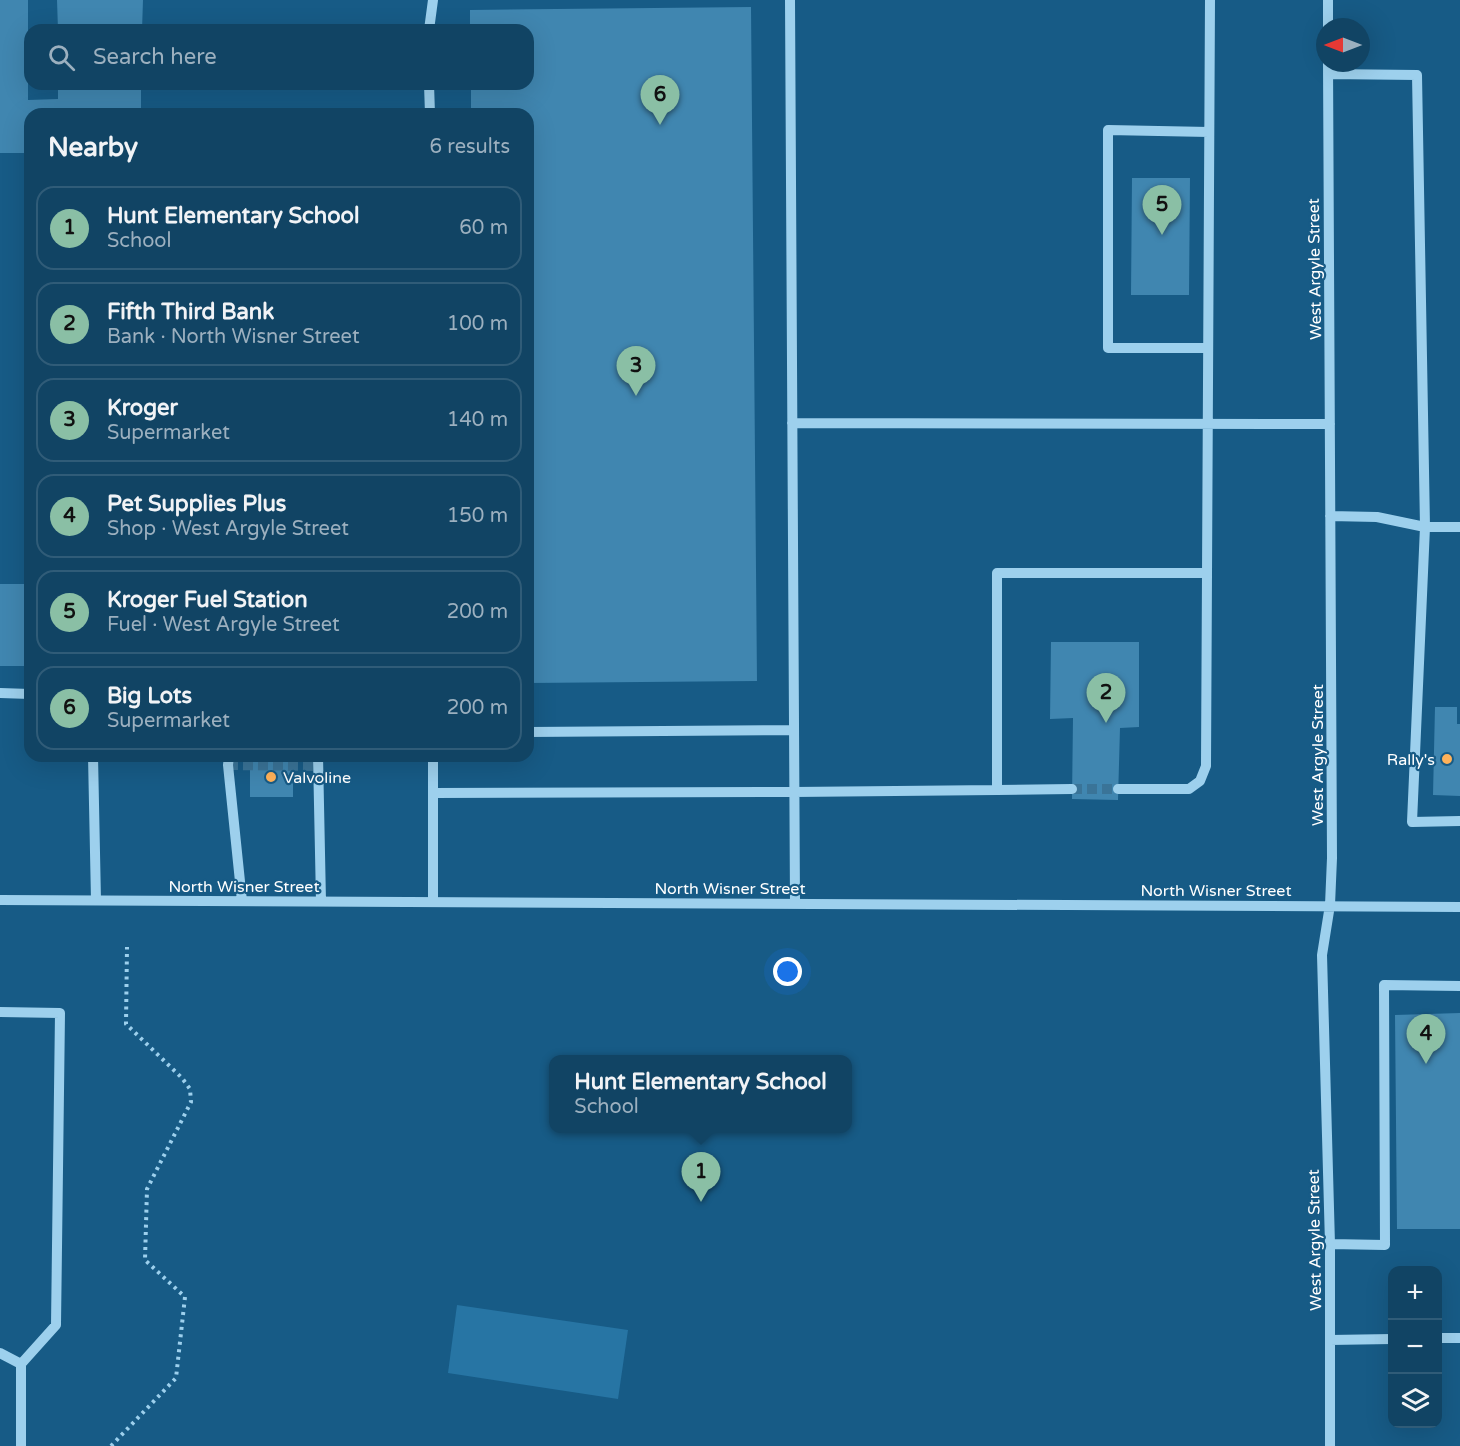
<!DOCTYPE html>
<meta charset="utf-8">
<style>
:root{--surface:#114464;--page:#1e4e6d;--text:#f1f3f6;--muted:#9cb0bf;--line:#305c78;--accent:#8abfa5}
body{margin:0;font-family:"Varela Round",sans-serif;background:var(--page);color:var(--text)}
.controls{position:absolute;right:18px;bottom:18px;display:grid;overflow:hidden;border-radius:12px;box-shadow:0 6px 24px #0002}
.controls button{width:54px;height:54px;display:grid;place-items:center;padding:0;border:0;border-bottom:2px solid var(--line);background:var(--surface);color:var(--text);font:30px sans-serif}
.compass{position:absolute;left:1316px;top:18px;width:54px;height:54px;border-radius:50%;background:var(--surface);box-shadow:0 6px 24px #0002;rotate:270deg}
.you{position:absolute;left:788px;top:972px;width:21px;height:21px;margin:-15px;border:4px solid #fff;border-radius:50%;background:#1a73e8;box-shadow:0 0 0 9px #1a73e833}
.badge{display:grid;place-items:center;width:39px;height:39px;border-radius:50%;background:var(--accent);color:#111;font-size:20px;font-weight:700}
.pin{position:absolute;translate:-50% -50px;filter:drop-shadow(0 2px 3px #0008)}
.pin::after{content:'';position:absolute;top:32px;width:21px;height:18px;background:inherit;clip-path:polygon(0 0,100% 0,50% 100%)}
.popup{position:absolute;left:549px;top:1055px;width:303px;height:78px;box-sizing:border-box;display:grid;place-content:center;border-radius:12px;background:var(--surface);filter:drop-shadow(0 2px 4px #0005);font-size:20px;white-space:nowrap;color:var(--muted)}
.popup b{font-size:22px;color:var(--text)}
.popup::after{content:'';position:absolute;left:50%;top:100%;margin-left:-12px;border:12px solid transparent;border-top-color:var(--surface)}
.list{margin:0;padding:0;list-style:none}
h2{display:flex;justify-content:space-between;align-items:center;height:78px;margin:0;padding:0 24px;font-size:26px}
h2 small{font-size:20px;font-weight:400;color:var(--muted)}
.list li{display:grid;grid-template-columns:39px 1fr auto;gap:18px;align-items:center;box-sizing:border-box;height:84px;margin:0 12px 12px;padding:0 12px;border:2px solid var(--line);border-radius:18px}
.list b{display:block;font-size:22px;white-space:nowrap}
.list p{margin:0;font-size:20px;white-space:nowrap;color:var(--muted)}
.list em{font-size:20px;font-style:normal;color:var(--muted)}
.icon{flex:none;width:33px;height:33px;fill:none;stroke:currentColor;stroke-width:2;stroke-linecap:round;stroke-linejoin:round}
.map{position:relative;flex:none;width:1460px;height:1446px;overflow:hidden}
.search{position:absolute;background:var(--surface);box-shadow:0 6px 24px #0002;left:24px;top:24px;width:510px;height:66px;display:flex;align-items:center;gap:15px;box-sizing:border-box;padding:0 21px;border-radius:18px;color:var(--muted);font-size:22px}
.panel{position:absolute;background:var(--surface);box-shadow:0 6px 24px #0002;left:24px;top:108px;width:510px;height:654px;border-radius:18px}
.map>svg:first-child{display:block}
.green{fill:#2775a4}
.building{fill:#4086b0}
.lines{fill:none;stroke-linecap:round;stroke-linejoin:round}
.minor-tunnel{stroke:#3a7498;stroke-width:10;stroke-dasharray:10 5;stroke-linecap:butt}
.path{stroke:#9dd0ed;stroke-width:4;stroke-dasharray:3 4.5;stroke-linecap:butt}
.minor{stroke:#9dd0ed;stroke-width:10}
.poi-dot{fill:#ffb25a;stroke:#175b86;stroke-width:2}
.labels{text-anchor:middle;stroke-width:4.5;stroke-linejoin:round;paint-order:stroke}
.street-label{font-size:16px;fill:#fff;stroke:#175b86}
.poi-label{font-size:16px;fill:#fff;stroke:#175b86;text-anchor:end}
</style>
<div class="map">
<svg width="1460" height="1446" viewBox="0 0 1460 1446">
<rect width="100%" height="100%" fill="#175b86"/>
<path class="green" d="M457 1305 628 1330 618 1399 448 1373Z"/>
<path class="building" d="M0 0H28V100L58 99V84H141V114H30V153H0Z
M57 0H143L142 30H58Z
M751 7 757 681 528 683V114H471V84H528V30H470V10Z
M1132 178H1190L1189 295H1131Z
M0 584H30V666H0Z
M1051 642H1139V727L1120 728 1118 800 1072 799 1073 718 1050 719Z
M1435 707H1457V724H1460V796L1433 795Z
M250 756H293V797H250Z
M1460 1013V1229H1397L1395 1015Z"/>
<g class="lines">
<path class="minor-tunnel" d="M228 765 318 766
M1072 789H1118"/>
<path class="path" d="M111 1446 176 1378 185 1297 145 1260 147 1189 191 1102 190 1089 182 1078 126 1024 127 947"/>
<path class="minor" d="M790 0 795 904
M1328 27V0
M429 30 433 0
M1328 63 1332 858 1330 905 1322 955 1330 1244V1446
M1328 74 1417 75 1425 527 1412 822 1460 821
M429 84 430 114
M1207 348H1108V130L1209 132
M792 423 1330 424
M1330 516 1377 517 1425 527H1460
M0 693 30 694
M528 732 794 730
M93 756 96 900
M229 756 228 765 242 901
M318 756 321 901
M433 756V902
M1118 789H1189L1200 781 1206 766 1210 0
M997 790 1072 789
M433 793 794 792 997 790V573H1207
M0 900 1460 907
M0 1012 60 1013 56 1325 21 1364
M1330 1244 1385 1245 1384 985 1460 986
M1438 1338H1460
M1330 1340 1392 1339
M0 1353 21 1364V1446"/>
</g>
<g class="poi-dot">
<circle cx="1447" cy="759" r="6"/>
<circle cx="271" cy="777" r="6"/>
</g>
<g class="labels">
<g class="street-label">
<text transform="translate(1314 269) rotate(-91)" y="6">West Argyle Street</text>
<text transform="translate(1317 755) rotate(-90)" y="6">West Argyle Street</text>
<text x="244" y="892">North Wisner Street</text>
<text x="730" y="894">North Wisner Street</text>
<text x="1216" y="896">North Wisner Street</text>
<text transform="translate(1314 1240) rotate(-91)" y="6">West Argyle Street</text>
</g>
<g class="poi-label">
<text x="1435" y="765">Rally's</text>
<text x="283" y="783" text-anchor="start">Valvoline</text>
</g>
</g>
</svg>
<div class="controls">
<button>+</button>
<button>−</button>
<button><svg class="icon" aria-label="layers" viewBox="0 0 24 24"><path d="M12 4l9 5-9 5-9-5zM3 14l9 5 9-5"/></svg></button>
</div>
<svg class="compass" viewBox="-18 -18 36 36"><path d="M0-13l5 13h-10z" fill="#e53935"/><path d="M0 13l5-13h-10z" fill="#9cb0bf"/></svg>
<div class="you"></div>
<div class="pin badge" style="left:701px;top:1202px">1</div>
<div class="popup"><b>Hunt Elementary School</b>School</div>
<div class="pin badge" style="left:1106px;top:723px">2</div>
<div class="pin badge" style="left:636px;top:396px">3</div>
<div class="pin badge" style="left:1426px;top:1064px">4</div>
<div class="pin badge" style="left:1162px;top:235px">5</div>
<div class="pin badge" style="left:660px;top:125px">6</div>
<div class="search"><svg class="icon" aria-label="search" viewBox="0 0 24 24"><circle cx="10" cy="10" r="6"/><path d="M15 15l6 6"/></svg>Search here</div>
<section class="panel">
<h2>Nearby<small>6 results</small></h2>
<ul class="list">
<li><span class="badge">1</span><div><b>Hunt Elementary School</b><p>School</p></div><em>60 m</em></li>
<li><span class="badge">2</span><div><b>Fifth Third Bank</b><p>Bank · North Wisner Street</p></div><em>100 m</em></li>
<li><span class="badge">3</span><div><b>Kroger</b><p>Supermarket</p></div><em>140 m</em></li>
<li><span class="badge">4</span><div><b>Pet Supplies Plus</b><p>Shop · West Argyle Street</p></div><em>150 m</em></li>
<li><span class="badge">5</span><div><b>Kroger Fuel Station</b><p>Fuel · West Argyle Street</p></div><em>200 m</em></li>
<li><span class="badge">6</span><div><b>Big Lots</b><p>Supermarket</p></div><em>200 m</em></li>
</ul>
</section>
</div>
